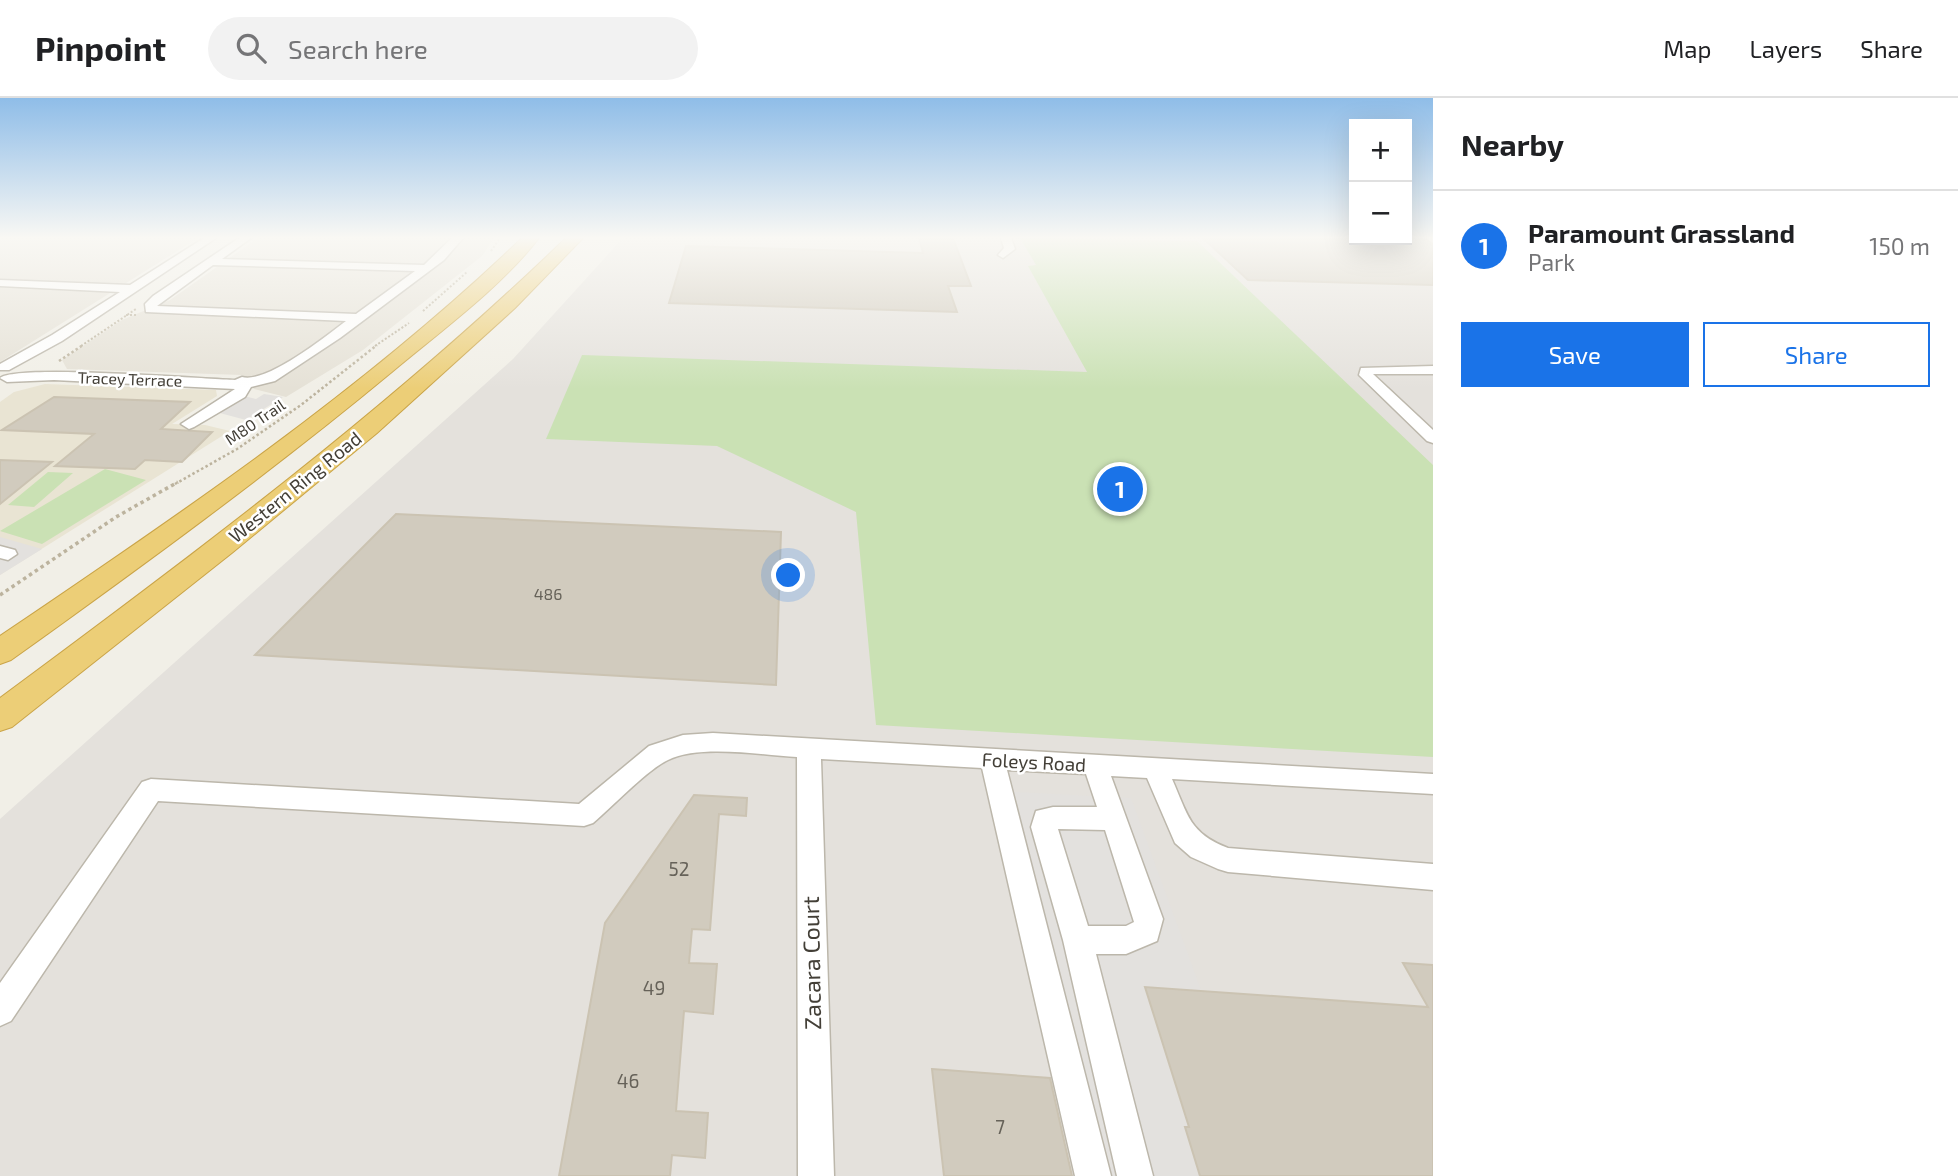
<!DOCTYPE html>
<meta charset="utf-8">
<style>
:root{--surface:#fff;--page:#f2f2f2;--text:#202124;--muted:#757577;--line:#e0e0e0;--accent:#1a73e8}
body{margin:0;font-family:"Exo 2",sans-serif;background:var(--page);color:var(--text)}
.controls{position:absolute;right:21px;top:21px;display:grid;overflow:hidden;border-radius:0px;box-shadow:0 7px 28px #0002}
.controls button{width:63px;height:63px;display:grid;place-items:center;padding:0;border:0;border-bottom:2px solid var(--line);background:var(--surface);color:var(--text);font:35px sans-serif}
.you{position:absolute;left:789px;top:478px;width:24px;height:24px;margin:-18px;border:5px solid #fff;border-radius:50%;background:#1a73e8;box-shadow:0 0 0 10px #1a73e833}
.badge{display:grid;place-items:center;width:46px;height:46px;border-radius:50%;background:var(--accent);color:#fff;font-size:23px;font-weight:700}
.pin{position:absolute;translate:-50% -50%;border:4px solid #fff;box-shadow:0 2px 7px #0006}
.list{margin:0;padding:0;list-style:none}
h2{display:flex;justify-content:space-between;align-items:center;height:91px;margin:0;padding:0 28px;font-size:30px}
h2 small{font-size:23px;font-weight:400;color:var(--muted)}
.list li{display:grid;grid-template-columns:46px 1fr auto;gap:21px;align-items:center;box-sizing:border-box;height:112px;padding:0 28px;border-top:2px solid var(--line)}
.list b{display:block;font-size:26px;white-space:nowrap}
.list p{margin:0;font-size:23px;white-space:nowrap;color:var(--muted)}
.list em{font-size:23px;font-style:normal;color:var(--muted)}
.actions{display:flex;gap:14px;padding:21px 28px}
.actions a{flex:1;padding:16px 0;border:2px solid var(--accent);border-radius:0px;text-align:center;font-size:24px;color:var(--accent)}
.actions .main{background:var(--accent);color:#fff}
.icon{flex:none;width:38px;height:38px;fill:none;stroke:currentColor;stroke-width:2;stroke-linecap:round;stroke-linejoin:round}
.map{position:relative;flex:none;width:1433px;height:1078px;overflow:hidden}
header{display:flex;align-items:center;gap:42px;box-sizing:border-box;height:98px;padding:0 35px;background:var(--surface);border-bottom:2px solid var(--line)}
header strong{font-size:33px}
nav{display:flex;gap:38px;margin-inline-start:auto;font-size:24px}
.search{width:490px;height:63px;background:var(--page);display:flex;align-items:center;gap:18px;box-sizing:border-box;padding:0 24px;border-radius:38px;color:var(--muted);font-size:26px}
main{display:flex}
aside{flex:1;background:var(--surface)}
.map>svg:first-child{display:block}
.residential{fill:#e5e1d6}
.industrial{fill:#e4e1dc}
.education{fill:#e9e4d3}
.green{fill:#cae1b4}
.parking{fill:#e3e1de}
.building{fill:#d1cbbe;stroke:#cbc3b2;stroke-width:2}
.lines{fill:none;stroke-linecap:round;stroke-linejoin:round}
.minor-casing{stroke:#bcb7ab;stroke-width:3}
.highway-casing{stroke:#caa448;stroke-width:2}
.path-far2{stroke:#bcb39e;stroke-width:2;stroke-dasharray:2 2;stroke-linecap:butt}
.path-far1{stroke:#bcb39e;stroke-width:2.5;stroke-dasharray:2.5 2.5;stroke-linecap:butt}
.path{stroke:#bcb39e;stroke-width:3.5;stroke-dasharray:3.5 3.5;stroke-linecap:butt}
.minor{fill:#fff;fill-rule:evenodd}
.highway{fill:#ecce77;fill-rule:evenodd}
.labels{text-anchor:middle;stroke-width:5;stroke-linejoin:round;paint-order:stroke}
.far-street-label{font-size:16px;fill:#433f37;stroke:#fff}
.number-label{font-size:16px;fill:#666259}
.street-label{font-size:19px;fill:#433f37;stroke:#fff}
.near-number-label{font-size:19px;fill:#666259}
.near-street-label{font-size:23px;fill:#433f37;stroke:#fff}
</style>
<header>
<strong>Pinpoint</strong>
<div class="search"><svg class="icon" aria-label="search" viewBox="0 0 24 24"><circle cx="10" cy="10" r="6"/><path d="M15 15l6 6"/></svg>Search here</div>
<nav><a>Map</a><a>Layers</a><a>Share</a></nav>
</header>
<main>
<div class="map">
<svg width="1433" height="1078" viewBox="0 0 1433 1078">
<rect width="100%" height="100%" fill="#f1efe7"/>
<path class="residential" d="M0 140H198L0 264Z
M258 140H494L482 158 363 252 286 299 254 291 242 277 67 271 62 262 122 222 170 202Z"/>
<path class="industrial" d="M623 140H1433V1078H0V721L513 261Z"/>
<path class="education" d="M45 286 216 292 217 298 172 326 205 327 230 333 0 477V304L14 294Z"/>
<path class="green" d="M1020 140 1197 143 1433 367V659L876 627 856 414 717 348 546 341 582 257 1087 274 1028 168 1036 167Z
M105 371 146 382 42 446 0 433Z
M48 374 73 375 34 409 8 407Z"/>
<path class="parking" d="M264 296 283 299 246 322 216 314 244 298 256 301Z
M0 439 42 451 0 477Z
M1014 694 1131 700 1206 906 1207 1078H1097Z"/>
<path class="building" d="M919 140H953L971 188H948L957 214 669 205 686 148 923 155Z
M1203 140H1422L1433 148V187L1248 182Z
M54 299 190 304 161 331 212 334 182 364 145 362 135 371 55 368 94 336 2 332Z
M0 362 52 364 0 406Z
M396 416 781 434 776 587 255 557Z
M694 697 747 700 746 718 719 716 710 832 692 831 689 865 717 866 713 916 684 913 676 1013 708 1015 705 1060 672 1057 670 1078H559L605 825Z
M1403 865 1433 867V1078H1200L1185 1029H1189L1145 889 1428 909Z
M932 971 1050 980 1072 1078H944Z"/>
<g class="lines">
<g class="minor-casing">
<path id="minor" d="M204 140H216L62 243 9 272H0V266L52 237 120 194 0 188V182L130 187Z
M239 140H251L222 161 424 167 452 140H463L444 162 340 240 275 283 251 289 245 299 194 329 189 331 181 326 235 291 54 282 7 284 0 280C16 266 202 281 235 282L242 279C266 286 325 239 346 223L146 214 145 206 153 198ZM213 167 415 173 356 216 157 208Z
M1001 140H1011L1015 151 1003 160 998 157 1004 150Z
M1426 140H1433V145Z
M1433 268V276H1373L1433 332V345L1427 343 1359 277 1361 270Z
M0 448 15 452 17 456 8 462 0 460Z
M713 635 1433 676V696L1172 681C1188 717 1189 735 1228 750L1433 766V792L1228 774 1218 771 1191 759 1175 745 1147 680 1111 678 1163 821 1157 843 1126 856H1096L1153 1078H1117L1063 842 1031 729 1036 713 1053 709H1097L1086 676 1007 672 1111 1078H1075L982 670 821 661 834 1078H798L797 659C762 657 699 646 668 662 648 671 612 709 593 725L584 728 158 703 11 923 0 928V885L142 684 151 681 579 706 649 648 683 637ZM1058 731 1105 732 1134 824 1126 828H1088Z"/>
</g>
<g class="highway-casing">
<path id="highway" d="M522 140H539C500 190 442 232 393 273 270 375 141 469 11 562L0 566V538C181 416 365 291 522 140Z
M566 140H583L515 210 377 335 233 454 12 629 0 633V600C196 455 390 310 566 140Z"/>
</g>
<path class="path-far2" d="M491 153 500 140
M423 213 467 174
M126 217H138
M81 248 136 211
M375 248 409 225"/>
<path class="path-far1" d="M59 263 83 247
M175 386 237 351 301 307 377 247"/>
<path class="path" d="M0 497 116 419 178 384"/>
<use href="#minor" class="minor"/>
<use href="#highway" class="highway"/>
</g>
<linearGradient id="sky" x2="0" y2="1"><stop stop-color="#8fbde8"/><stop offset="0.48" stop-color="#f9f8f4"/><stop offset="1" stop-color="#f9f8f4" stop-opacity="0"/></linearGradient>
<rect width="1433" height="291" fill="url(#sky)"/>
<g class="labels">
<g class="far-street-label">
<text transform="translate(130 281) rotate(2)" y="6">Tracey Terrace</text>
<text transform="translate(255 324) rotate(-34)" y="6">M80 Trail</text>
</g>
<g class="number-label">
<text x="548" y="502">486</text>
</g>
<g class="street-label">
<text transform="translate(295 389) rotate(-39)" y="7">Western Ring Road</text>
<text transform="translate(1034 664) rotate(3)" y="7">Foleys Road</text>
</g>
<g class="near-number-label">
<text x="679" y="778">52</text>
<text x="654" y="897">49</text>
<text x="628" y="990">46</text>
<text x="1000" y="1036">7</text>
</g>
<g class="near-street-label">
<text transform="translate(812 865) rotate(-91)" y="8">Zacara Court</text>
</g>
</g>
</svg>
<div class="controls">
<button>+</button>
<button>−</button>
</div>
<div class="you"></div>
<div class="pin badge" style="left:1120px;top:391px">1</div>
</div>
<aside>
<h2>Nearby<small></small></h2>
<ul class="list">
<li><span class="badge">1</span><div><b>Paramount Grassland</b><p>Park</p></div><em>150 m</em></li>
</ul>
<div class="actions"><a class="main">Save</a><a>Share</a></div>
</aside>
</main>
